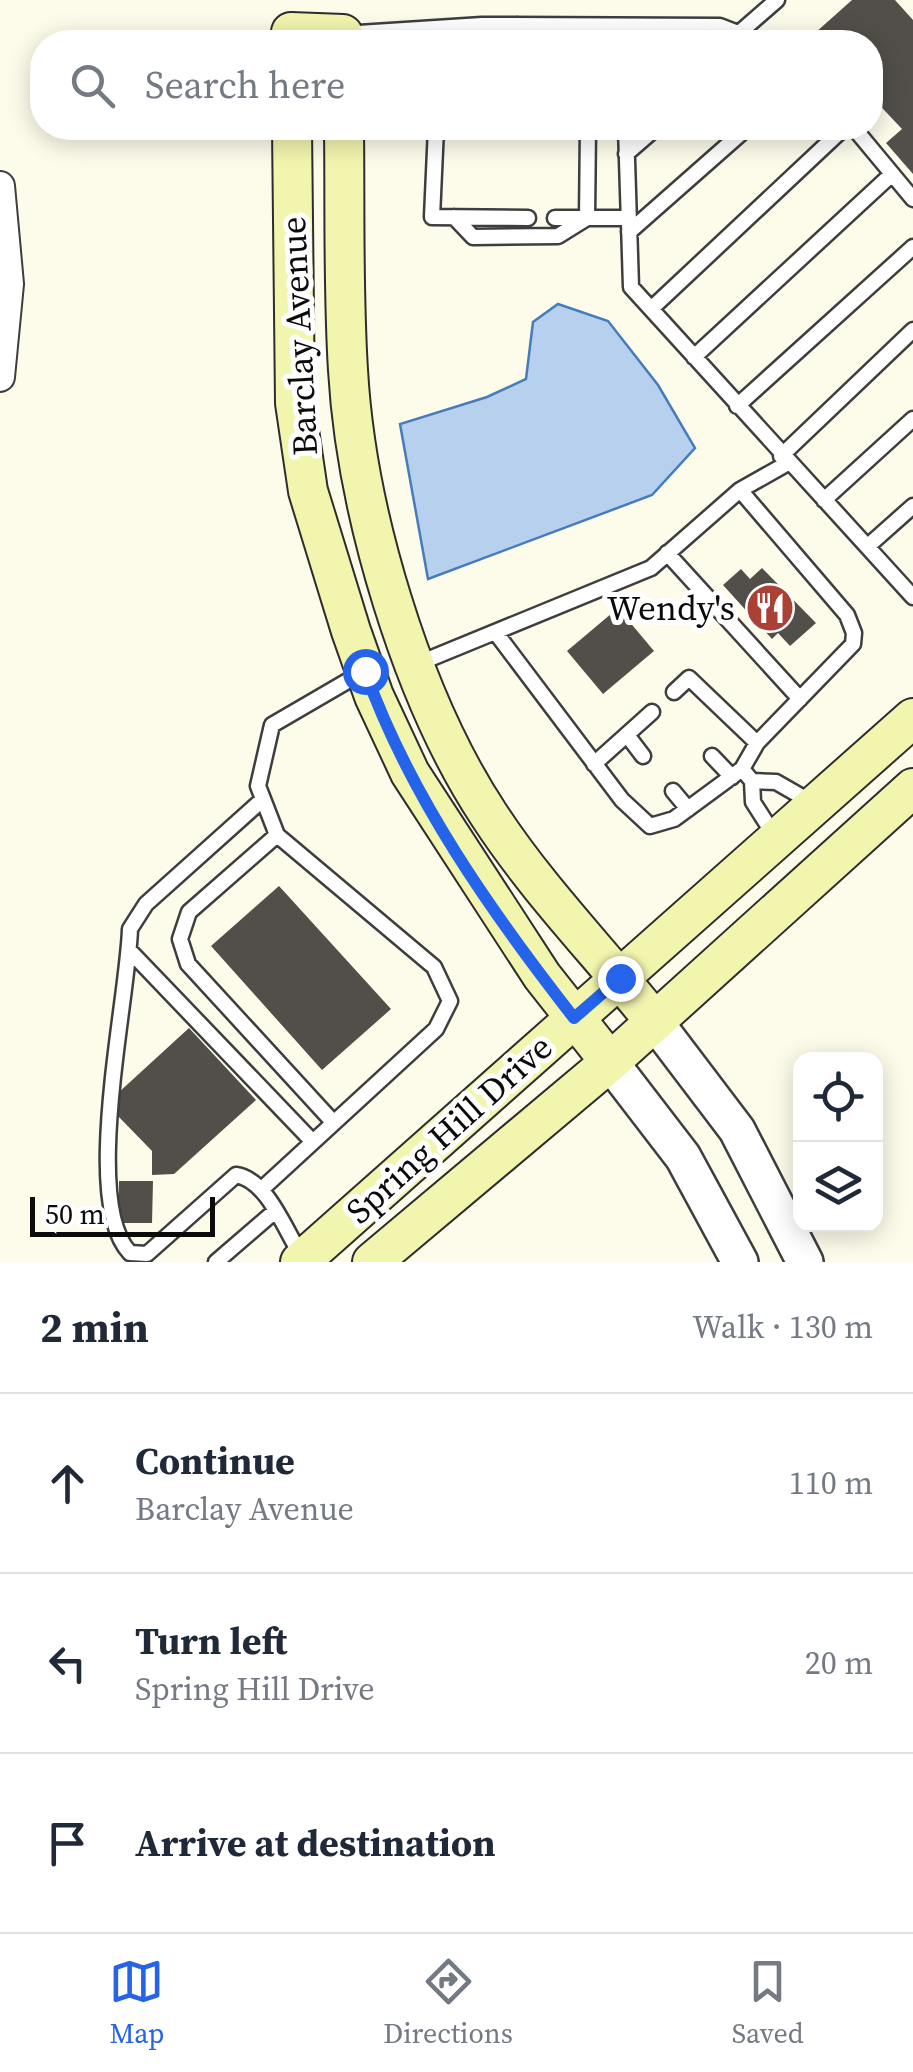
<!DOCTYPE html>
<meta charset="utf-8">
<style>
:root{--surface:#fff;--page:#f6f6f7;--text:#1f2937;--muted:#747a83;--line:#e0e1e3;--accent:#2563eb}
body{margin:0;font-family:"Source Serif 4",serif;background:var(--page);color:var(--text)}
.controls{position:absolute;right:30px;bottom:30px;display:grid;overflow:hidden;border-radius:20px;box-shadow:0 5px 25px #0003}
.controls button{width:90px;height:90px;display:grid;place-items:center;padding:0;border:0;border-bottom:2px solid var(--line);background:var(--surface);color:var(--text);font:50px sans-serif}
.scale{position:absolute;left:30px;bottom:25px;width:185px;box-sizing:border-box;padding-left:10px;border:5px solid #0b0b0b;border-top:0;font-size:28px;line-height:35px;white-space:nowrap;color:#0b0b0b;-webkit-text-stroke:8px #fff;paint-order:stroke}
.stop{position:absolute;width:30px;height:30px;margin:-22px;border:8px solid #2563eb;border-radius:50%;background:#fff}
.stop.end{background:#2563eb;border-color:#fff;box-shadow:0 2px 10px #0008}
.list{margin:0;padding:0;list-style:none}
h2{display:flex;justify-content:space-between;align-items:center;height:130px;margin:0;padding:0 40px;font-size:42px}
h2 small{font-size:32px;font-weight:400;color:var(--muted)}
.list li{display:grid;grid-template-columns:65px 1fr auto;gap:30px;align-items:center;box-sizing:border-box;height:180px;padding:0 40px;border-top:2px solid var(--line)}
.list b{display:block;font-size:38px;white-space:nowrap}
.list p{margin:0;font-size:32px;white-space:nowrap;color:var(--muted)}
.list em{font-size:32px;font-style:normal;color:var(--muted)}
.icon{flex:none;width:55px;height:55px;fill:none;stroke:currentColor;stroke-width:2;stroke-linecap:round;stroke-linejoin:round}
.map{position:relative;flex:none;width:913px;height:1262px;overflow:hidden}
.search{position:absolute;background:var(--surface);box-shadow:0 5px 25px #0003;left:30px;right:30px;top:30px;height:110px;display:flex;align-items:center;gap:25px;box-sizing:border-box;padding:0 35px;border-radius:40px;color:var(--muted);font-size:38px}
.sheet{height:670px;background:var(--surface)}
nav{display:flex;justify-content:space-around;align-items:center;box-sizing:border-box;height:140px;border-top:2px solid var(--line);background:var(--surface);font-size:28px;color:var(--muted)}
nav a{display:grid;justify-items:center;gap:5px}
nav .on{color:var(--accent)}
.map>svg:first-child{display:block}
.water{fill:#b6d0ee;stroke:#467bbc;stroke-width:2.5}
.building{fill:#524e49}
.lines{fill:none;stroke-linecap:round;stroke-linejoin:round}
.service-casing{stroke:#3e3e3e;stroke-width:19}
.minor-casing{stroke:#3e3e3e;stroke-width:32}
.tertiary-casing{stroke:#3e3e3e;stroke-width:40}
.secondary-casing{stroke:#2d2d2d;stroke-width:42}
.service{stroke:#fff;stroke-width:14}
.minor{stroke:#fff;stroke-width:28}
.tertiary{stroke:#fff;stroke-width:35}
.secondary{stroke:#f2f5ae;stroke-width:38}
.route{stroke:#2563eb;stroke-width:12}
.labels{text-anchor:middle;stroke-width:10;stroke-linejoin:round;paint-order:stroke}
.street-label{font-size:35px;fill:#0b0b0b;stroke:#fff}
.poi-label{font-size:35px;fill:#0b0b0b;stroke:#fff;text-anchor:end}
</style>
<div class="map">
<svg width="913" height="1262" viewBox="0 0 913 1262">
<rect width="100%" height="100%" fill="#fdfceb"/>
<path class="water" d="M558 304 608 321 658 385 695 448 652 495 428 579 400 424 487 397 526 379 533 322Z"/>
<path class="building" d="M852 0H895L913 20V174L886 143 902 129 870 95V42H824L815 33Z
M762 568 816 623 790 646 778 633 772 639 723 585 741 569 750 579Z
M618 608 654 651 603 694 567 651Z
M279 886 391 1009 322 1070 211 946Z
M189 1028 256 1100 174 1174 152 1175V1151L118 1116V1093Z
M119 1181H153L152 1223H119Z"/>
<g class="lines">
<g class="service-casing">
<path id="service" d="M517 25V42
M343 34 482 25 720 26 761 42
M738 34 777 0
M436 128 432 217 528 218
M626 128 631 287 913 597
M854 128 913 199
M626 154 656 128
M454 217 473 237 558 236 587 218
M555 218H628
M587 218 588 128
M629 232 747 128
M651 309 844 128
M694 357 892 174
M737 406 913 247
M781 456 913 330
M824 500 913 419
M868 546 913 506
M667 553 800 699
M496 633 622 800 650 826 674 819 742 769 757 743 853 644 854 633 847 615 740 490
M417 664 651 568 740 490 788 463
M674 692 689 678 757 743
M627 735 643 756
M712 756 732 777
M594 764 652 712
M742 769 752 781 753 802 776 838
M752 781 776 782 811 802
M673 791 688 809
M262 800 146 904 130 929C128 1000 81 1203 130 1253L147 1254 236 1175C268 1180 285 1231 303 1258
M277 835 189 912 180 939 188 964 333 1122
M129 950 312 1141
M264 1187 436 1029 450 1001 434 967 277 835 258 786 272 725 363 672
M216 1262 274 1212"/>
</g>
<g class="minor-casing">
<path id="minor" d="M0 186 9 284 0 377"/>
</g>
<g class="tertiary-casing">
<path id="tertiary" d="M655 1022 737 1130 805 1262
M610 1062 683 1157 740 1262"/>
</g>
<g class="secondary-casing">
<path id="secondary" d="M291 32 343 34
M292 128 295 403 308 491 351 631 374 696 410 773 542 976 610 1062
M344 128C345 208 343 290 348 370 356 510 411 697 489 815 537 889 600 953 655 1022
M300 1262 913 718
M372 1262 610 1062 913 788"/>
</g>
<use href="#service" class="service"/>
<use href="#minor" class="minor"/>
<use href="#tertiary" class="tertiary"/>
<use href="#secondary" class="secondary"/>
</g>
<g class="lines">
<path class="route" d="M365 671C410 797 492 913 574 1018L620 978"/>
</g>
<defs>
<g id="restaurant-disc" transform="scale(2.5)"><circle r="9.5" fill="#aa4134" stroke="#fff"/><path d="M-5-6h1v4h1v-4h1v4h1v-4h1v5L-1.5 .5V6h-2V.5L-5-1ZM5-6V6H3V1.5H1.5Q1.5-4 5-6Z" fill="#fff"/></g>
</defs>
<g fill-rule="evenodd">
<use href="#restaurant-disc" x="770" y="608"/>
</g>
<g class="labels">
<g class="street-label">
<text transform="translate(299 336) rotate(-93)" y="12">Barclay Avenue</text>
<text transform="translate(449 1129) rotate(-42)" y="12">Spring Hill Drive</text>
</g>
<g class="poi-label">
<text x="735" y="620">Wendy's</text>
</g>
</g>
</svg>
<div class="controls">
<button><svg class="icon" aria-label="locate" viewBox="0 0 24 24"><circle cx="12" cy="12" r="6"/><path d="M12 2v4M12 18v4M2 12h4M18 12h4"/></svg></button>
<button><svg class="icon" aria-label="layers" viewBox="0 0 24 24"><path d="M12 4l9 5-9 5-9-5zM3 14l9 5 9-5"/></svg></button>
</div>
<div class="scale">50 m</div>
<div class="stop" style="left:365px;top:671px"></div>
<div class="stop end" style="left:620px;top:978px"></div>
<div class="search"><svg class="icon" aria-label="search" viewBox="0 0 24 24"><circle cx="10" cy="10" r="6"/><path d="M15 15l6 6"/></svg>Search here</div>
</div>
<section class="sheet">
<h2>2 min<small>Walk · 130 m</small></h2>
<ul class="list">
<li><svg class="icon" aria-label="ahead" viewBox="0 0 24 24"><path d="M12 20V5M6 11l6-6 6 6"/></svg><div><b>Continue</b><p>Barclay Avenue</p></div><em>110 m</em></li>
<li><svg class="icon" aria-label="left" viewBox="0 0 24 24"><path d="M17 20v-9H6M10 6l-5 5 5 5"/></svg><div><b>Turn left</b><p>Spring Hill Drive</p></div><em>20 m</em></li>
<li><svg class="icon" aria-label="arrive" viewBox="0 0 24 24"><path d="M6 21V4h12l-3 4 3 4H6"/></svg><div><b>Arrive at destination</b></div></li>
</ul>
</section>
<nav>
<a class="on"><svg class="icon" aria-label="map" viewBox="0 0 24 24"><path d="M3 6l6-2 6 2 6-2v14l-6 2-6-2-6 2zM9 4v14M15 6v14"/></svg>Map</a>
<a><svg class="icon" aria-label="directions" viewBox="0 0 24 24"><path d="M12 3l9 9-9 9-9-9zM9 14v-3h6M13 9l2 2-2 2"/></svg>Directions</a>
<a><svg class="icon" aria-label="saved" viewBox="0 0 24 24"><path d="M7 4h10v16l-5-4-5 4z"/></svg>Saved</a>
</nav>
